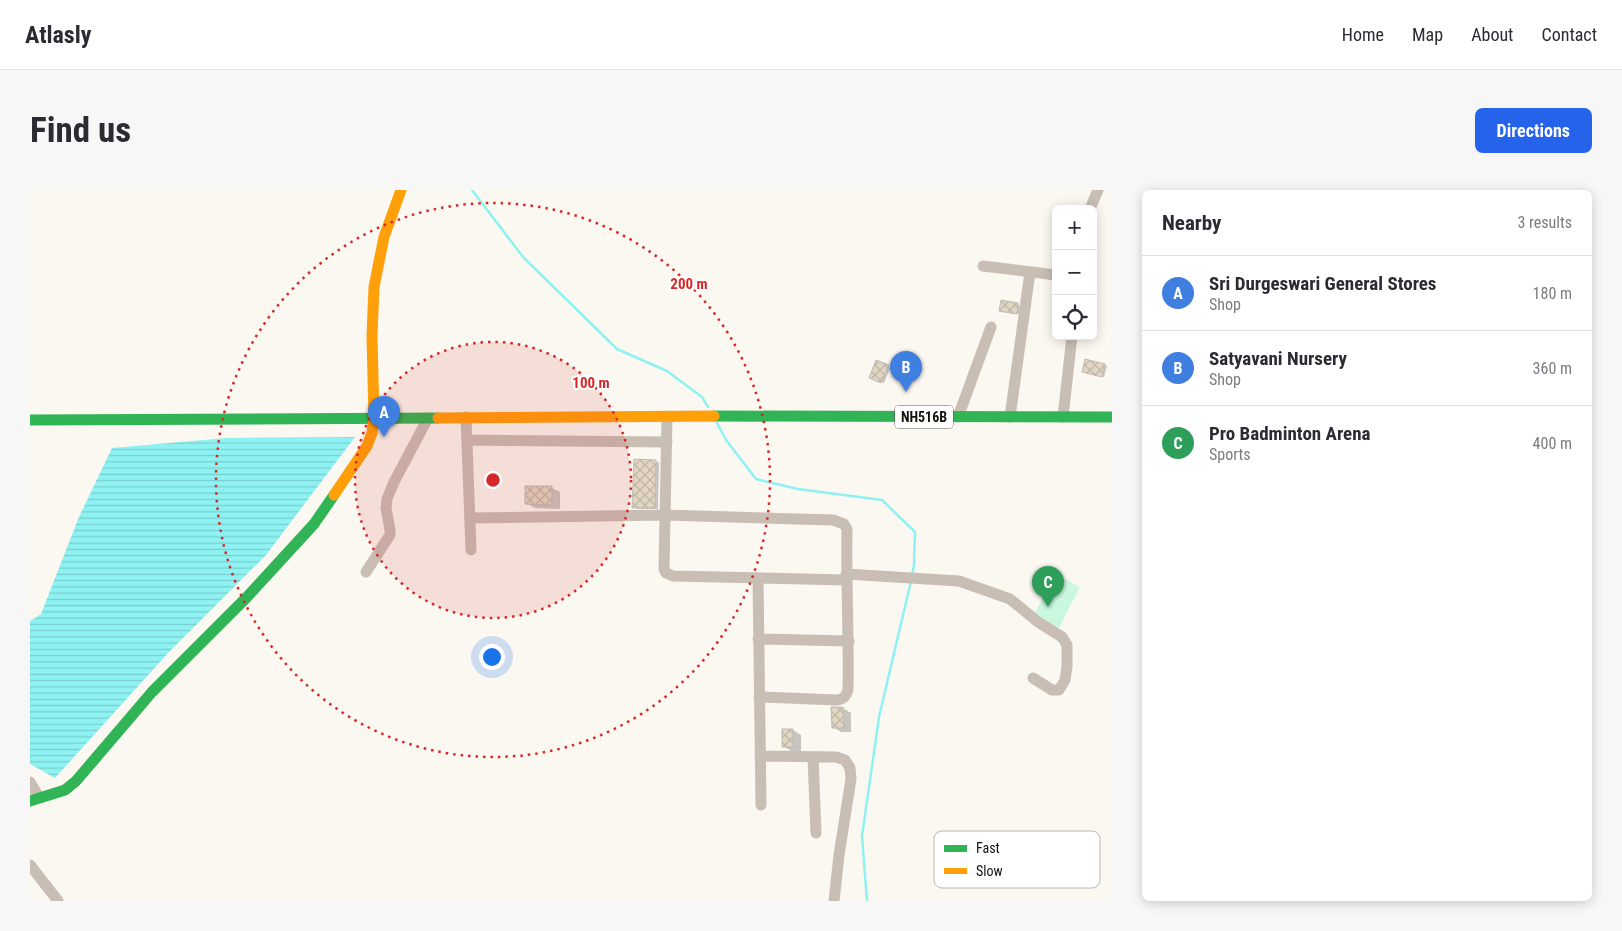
<!DOCTYPE html>
<meta charset="utf-8">
<style>
:root{--surface:#fff;--page:#f7f7f7;--text:#2b2b33;--muted:#7c7c81;--line:#e1e1e2;--accent:#2563eb}
body{margin:0;font-family:"Roboto Condensed",sans-serif;background:var(--page);color:var(--text)}
.controls{position:absolute;right:15px;top:15px;display:grid;overflow:hidden;border-radius:8px;box-shadow:0 2px 12px #0003}
.controls button{width:45px;height:45px;display:grid;place-items:center;padding:0;border:0;border-bottom:1px solid var(--line);background:var(--surface);color:var(--text);font:25px sans-serif}
.you{position:absolute;left:461px;top:466px;width:18px;height:18px;margin:-12px;border:4px solid #fff;border-radius:50%;background:#1a73e8;box-shadow:0 0 0 8px #1a73e833}
.badge{display:grid;place-items:center;width:32px;height:32px;border-radius:50%;background:var(--accent);color:#fff;font-size:16px;font-weight:700}
.pin{position:absolute;translate:-50% -41px;filter:drop-shadow(0 1px 2px #0008)}
.pin::after{content:'';position:absolute;top:26px;width:18px;height:15px;background:inherit;clip-path:polygon(0 0,100% 0,50% 100%)}
.list{margin:0;padding:0;list-style:none}
h2{display:flex;justify-content:space-between;align-items:center;height:65px;margin:0;padding:0 20px;font-size:21px}
h2 small{font-size:16px;font-weight:400;color:var(--muted)}
.list li{display:grid;grid-template-columns:32px 1fr auto;gap:15px;align-items:center;box-sizing:border-box;height:75px;padding:0 20px;border-top:1px solid var(--line)}
.list b{display:block;font-size:19px;white-space:nowrap}
.list p{margin:0;font-size:16px;white-space:nowrap;color:var(--muted)}
.list em{font-size:16px;font-style:normal;color:var(--muted)}
.icon{flex:none;width:28px;height:28px;fill:none;stroke:currentColor;stroke-width:2;stroke-linecap:round;stroke-linejoin:round}
.map{position:relative;flex:none;width:1082px;height:711px;overflow:hidden;border-radius:8px}
header{display:flex;align-items:center;gap:30px;box-sizing:border-box;height:70px;padding:0 25px;background:var(--surface);border-bottom:1px solid var(--line)}
header strong{font-size:24px}
nav{display:flex;gap:28px;margin-inline-start:auto;font-size:18px}
.intro{display:flex;align-items:center;justify-content:space-between;box-sizing:border-box;height:120px;padding:0 30px}
h1{margin:0;font-size:35px}
.button{padding:12px 22px;border-radius:8px;background:var(--accent);color:#fff;font-size:18px;font-weight:700}
main{display:flex;gap:30px;padding:0 30px}
aside{flex:1;background:var(--surface);border-radius:8px;box-shadow:0 2px 12px #0003}
.map>svg:first-child{display:block}
.grass{fill:#caf7df}
.water{fill:url(#water-rules)}
.shadow{fill:#0003}
.lines{fill:none;stroke-linecap:round;stroke-linejoin:round}
.stream{stroke:#8ff2f2;stroke-width:2.5}
.building{fill:url(#building-cross-hatch);stroke:#bebbb6}
.street{stroke:#c8beb4;stroke-width:11}
.fast{stroke:#30b455;stroke-width:11}
.slow{stroke:#ff9f0a;stroke-width:11}
.ring{fill:none;stroke:#d62828;stroke-width:2.5;stroke-dasharray:2.5 5}
.labels{text-anchor:middle;stroke-width:4;stroke-linejoin:round;paint-order:stroke}
.shield{fill:#fff;stroke:#5b5956;stroke-width:1}
.shield-label{font-size:14px;font-weight:bold;fill:#15120d}
.key{fill:#fff;stroke:#b9b8b6;stroke-width:1}
.key-label{font-size:14px;fill:#15120d}
.centre{fill:#d62828;stroke:#fff;stroke-width:2.5}
.ring-label{font-size:15px;text-anchor:middle;font-weight:bold;fill:#d62828;stroke:#fff;stroke-width:4;stroke-linejoin:round;paint-order:stroke}
</style>
<header>
<strong>Atlasly</strong>
<nav><a>Home</a><a>Map</a><a>About</a><a>Contact</a></nav>
</header>
<div class="intro"><h1>Find us</h1><a class="button">Directions</a></div>
<main>
<div class="map">
<svg width="1082" height="711" viewBox="0 0 1082 711">
<defs>
<pattern id="water-rules" width="6" height="5" patternUnits="userSpaceOnUse" patternTransform="scale(1.25)"><rect width="6" height="5" fill="#8ff2f2"/><path d="M0 2.5h6" fill="none" stroke="#7acece"/></pattern>
<pattern id="building-cross-hatch" width="8" height="8" patternUnits="userSpaceOnUse" patternTransform="scale(1.25)"><rect width="8" height="8" fill="#e2d6c2"/><path d="M0 0l8 8M0 8l8-8" fill="none" stroke="#c1b7a6"/></pattern>
</defs>
<rect width="100%" height="100%" fill="#fbf7f1"/>
<path class="grass" d="M1025 384 1050 397 1029 438 1004 425Z"/>
<path class="water" d="M325 247 236 365 138 463 25 588 0 574V431L11 424 49 327 82 258 196 248Z"/>
<path class="shadow" d="M988 114 990 116 989 124 972 122Z
M1074 175 1077 176 1074 187 1055 183Z
M858 176 860 178 854 193 843 189Z
M626 271 629 273 628 319H608L604 317Z
M522 298 530 302V319L505 318 497 314Z
M813 518 821 523V542H811L803 537Z
M763 540 771 545V561H761L753 556Z"/>
<g class="lines">
<path class="stream" d="M442 0 493 67 587 159 637 181 672 207 678 217
M687 233 696 250 726 289 768 299 852 310 885 342 884 375 882 386
M837 711 832 646 849 527 881 391"/>
</g>
<path class="building" d="M971 110 988 113 987 124 969 121Z
M1055 169 1075 174 1072 187 1052 182Z
M846 170 859 175 851 193 839 188Z
M604 269 626 270 625 318H602Z
M495 296H522V315L495 314Z
M801 517H813L814 538H802Z
M752 539H763V557H752Z"/>
<g class="lines">
<path class="street" d="M1060 19 1068 0
M953 76 1026 85
M436 227 441 360
M637 227 634 379 636 383 643 386 816 390
M928 227 961 137
M980 227 1000 82
M1033 227 1042 146
M437 250 637 252
M440 328 635 325 803 330 814 334 817 339C816 393 819 446 818 500 816 506 814 509 807 510L729 507
M336 382 360 345V340L356 318 357 309 364 292 398 228
M816 384 929 391 980 409 1008 432 1032 447 1037 455V477L1035 490 1029 500H1022L1003 488
M728 389 731 615
M728 449 819 451
M730 566 806 567 815 570 820 578 821 589 809 665 804 711
M783 567 786 643
M0 592 9 607
M0 675 28 711"/>
<path class="fast" d="M684 226 1082 227
M0 230 408 228
M0 611 35 600 46 591 122 502 217 407 284 334 304 305"/>
<path class="slow" d="M408 228 684 226
M304 305 337 256 342 243 344 228 342 146 344 97 354 47 371 0"/>
</g>
<circle cx="463" cy="290" r="138" fill="#d62828" fill-opacity=".12"/>
<g class="ring">
<circle cx="463" cy="290" r="138"/>
<circle cx="463" cy="290" r="277"/>
</g>
<g class="labels">
<rect class="shield" x="865" y="215.5" width="58" height="23" rx="4"/>
<g class="shield-label">
<text x="894" y="232">NH516B</text>
</g>
</g>
<rect x="904" y="641" width="166" height="57" rx="8" class="key"/>
<rect x="914" y="655" width="23" height="7" fill="#30b455"/>
<rect x="914" y="678" width="23" height="6" fill="#ff9f0a"/>
<g class="key-label">
<text x="946" y="663">Fast</text>
<text x="946" y="686">Slow</text>
</g>
<circle cx="463" cy="290" r="8" class="centre"/>
<g class="ring-label">
<text x="659" y="99">200 m</text>
<text x="561" y="198">100 m</text>
</g>
</svg>
<div class="controls">
<button>+</button>
<button>−</button>
<button><svg class="icon" aria-label="locate" viewBox="0 0 24 24"><circle cx="12" cy="12" r="6"/><path d="M12 2v4M12 18v4M2 12h4M18 12h4"/></svg></button>
</div>
<div class="you"></div>
<div class="pin badge" style="left:354px;top:247px;background:#3f7fe0">A</div>
<div class="pin badge" style="left:876px;top:202px;background:#3f7fe0">B</div>
<div class="pin badge" style="left:1018px;top:417px;background:#2e9e5b">C</div>
</div>
<aside>
<h2>Nearby<small>3 results</small></h2>
<ul class="list">
<li><span class="badge" style="background:#3f7fe0">A</span><div><b>Sri Durgeswari General Stores</b><p>Shop</p></div><em>180 m</em></li>
<li><span class="badge" style="background:#3f7fe0">B</span><div><b>Satyavani Nursery</b><p>Shop</p></div><em>360 m</em></li>
<li><span class="badge" style="background:#2e9e5b">C</span><div><b>Pro Badminton Arena</b><p>Sports</p></div><em>400 m</em></li>
</ul>
</aside>
</main>
